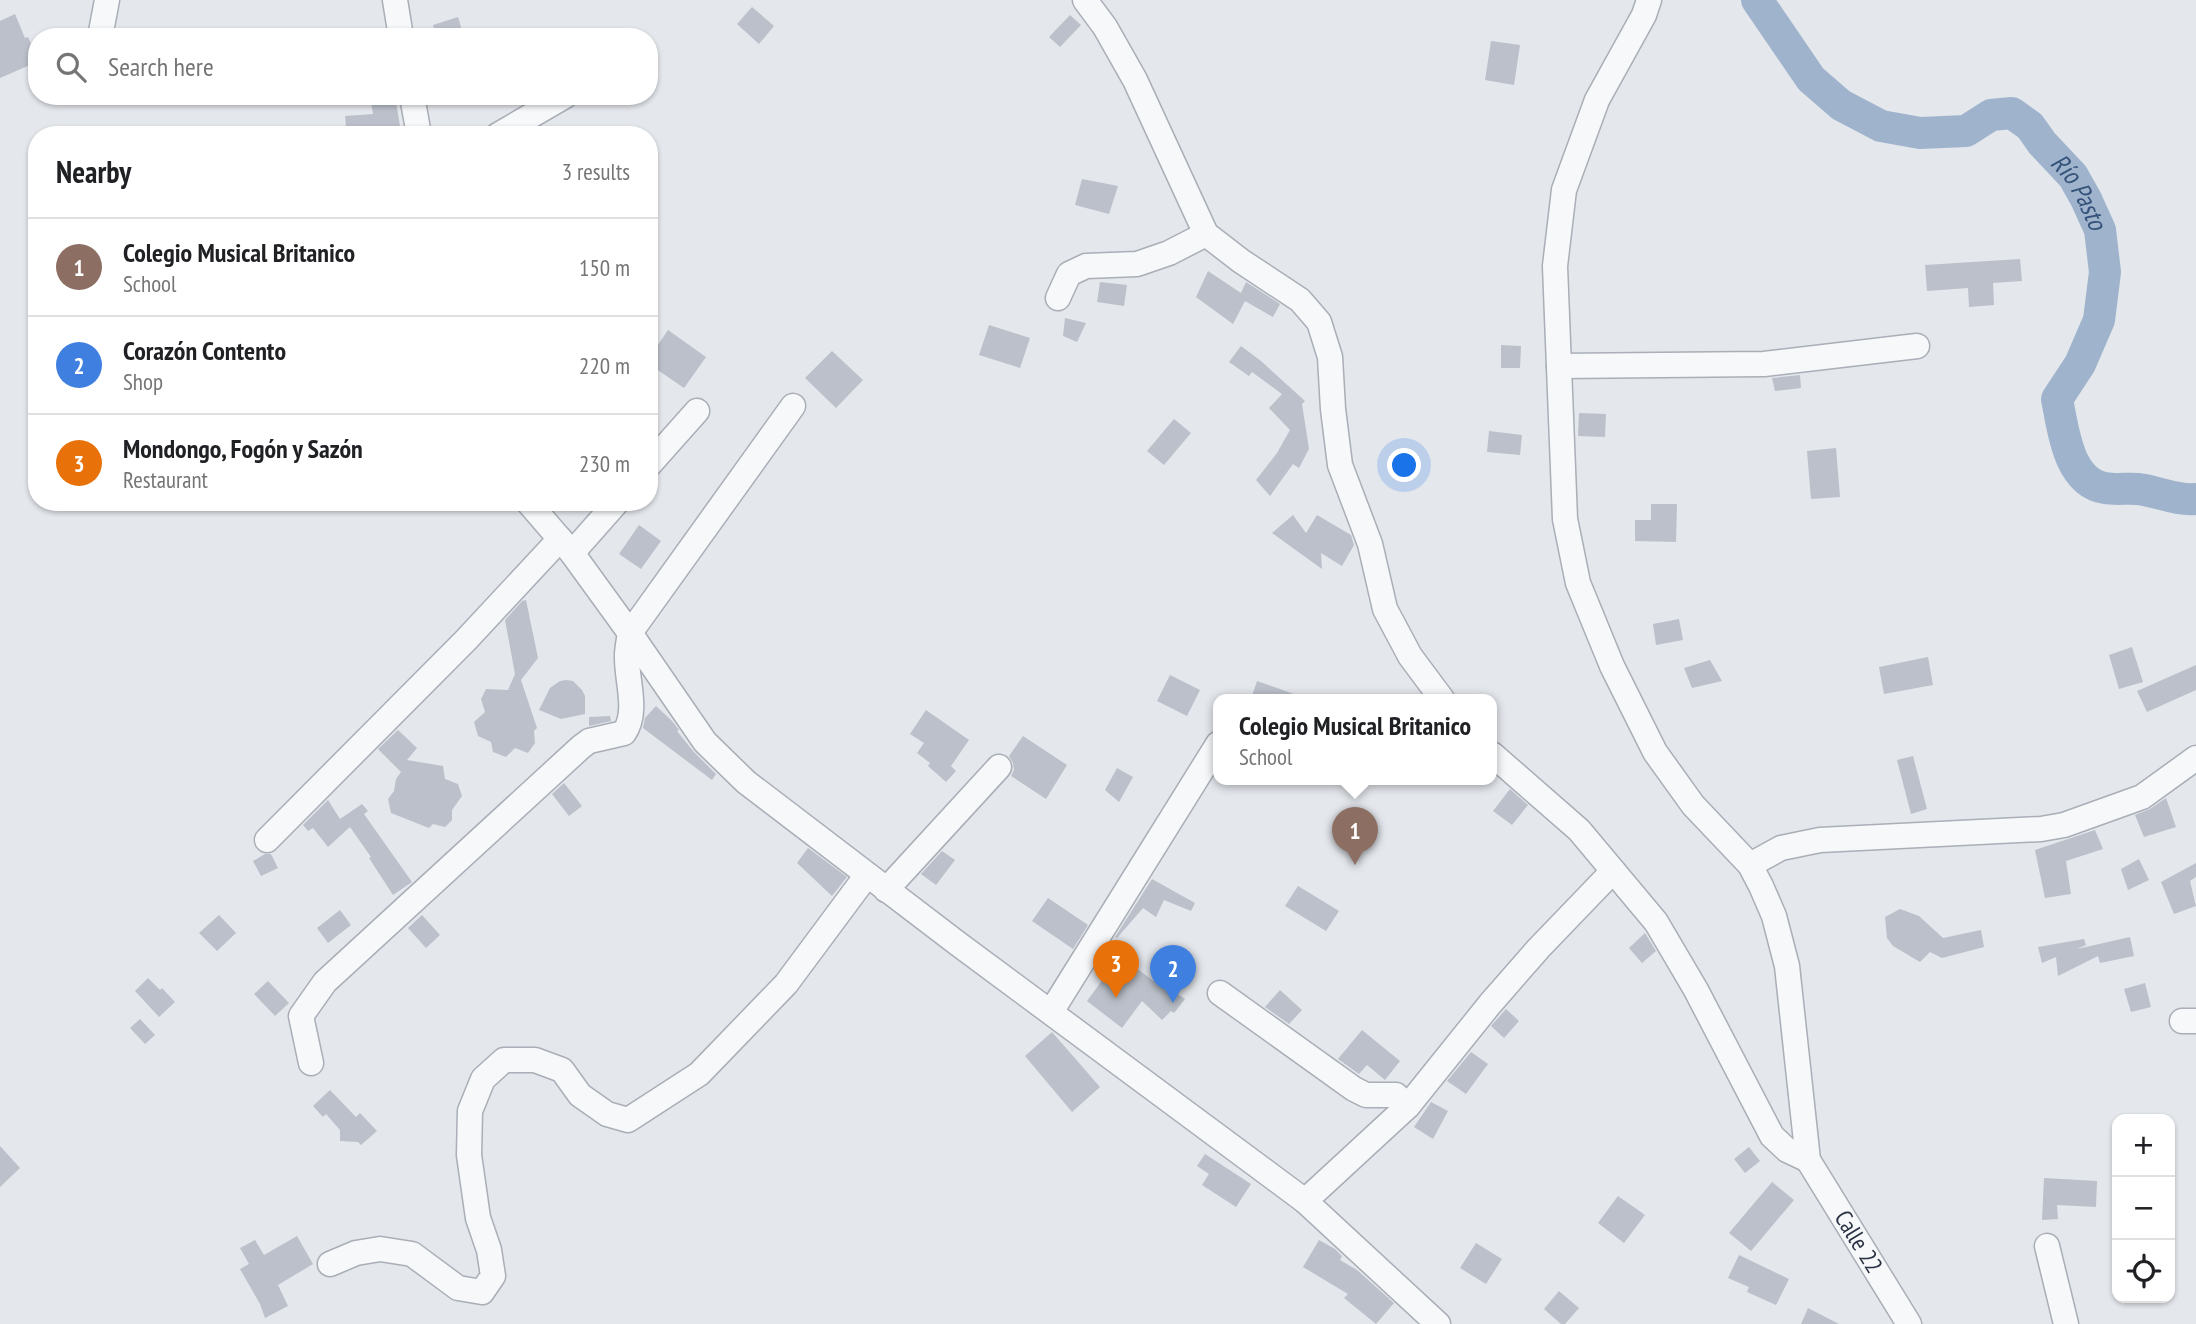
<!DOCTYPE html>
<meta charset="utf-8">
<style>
:root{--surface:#fff;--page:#f6f6f6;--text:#202124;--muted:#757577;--line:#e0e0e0;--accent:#d1495b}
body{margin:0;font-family:"PT Sans Narrow",sans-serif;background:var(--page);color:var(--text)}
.controls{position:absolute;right:21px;bottom:21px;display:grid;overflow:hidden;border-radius:14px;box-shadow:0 2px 5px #0004}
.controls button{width:63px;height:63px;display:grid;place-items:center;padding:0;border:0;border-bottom:2px solid var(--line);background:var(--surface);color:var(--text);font:35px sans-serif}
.you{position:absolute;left:1405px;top:466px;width:24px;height:24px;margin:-18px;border:5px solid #fff;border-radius:50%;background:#1a73e8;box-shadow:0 0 0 10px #1a73e833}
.badge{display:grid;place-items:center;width:46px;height:46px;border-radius:50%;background:var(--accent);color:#fff;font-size:23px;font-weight:700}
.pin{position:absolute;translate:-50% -58px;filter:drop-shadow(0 2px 4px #0008)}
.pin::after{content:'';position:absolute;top:37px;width:24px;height:21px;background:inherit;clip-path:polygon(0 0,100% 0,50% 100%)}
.popup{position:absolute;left:1213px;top:694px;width:284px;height:91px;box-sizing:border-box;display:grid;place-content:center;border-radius:14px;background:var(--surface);filter:drop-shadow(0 2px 5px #0005);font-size:23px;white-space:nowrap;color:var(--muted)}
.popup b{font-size:26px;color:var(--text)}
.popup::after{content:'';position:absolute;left:50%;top:100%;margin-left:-14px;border:14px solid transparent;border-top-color:var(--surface)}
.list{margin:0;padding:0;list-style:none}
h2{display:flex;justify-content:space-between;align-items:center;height:91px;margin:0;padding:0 28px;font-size:30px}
h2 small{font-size:23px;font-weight:400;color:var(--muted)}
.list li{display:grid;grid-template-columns:46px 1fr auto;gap:21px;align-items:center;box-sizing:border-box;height:98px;padding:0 28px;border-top:2px solid var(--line)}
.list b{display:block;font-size:26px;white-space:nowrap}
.list p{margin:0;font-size:23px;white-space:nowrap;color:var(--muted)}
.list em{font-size:23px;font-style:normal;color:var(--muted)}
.icon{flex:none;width:38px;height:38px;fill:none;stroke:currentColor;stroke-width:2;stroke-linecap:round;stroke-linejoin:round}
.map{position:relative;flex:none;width:2196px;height:1324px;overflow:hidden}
.search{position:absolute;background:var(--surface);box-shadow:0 2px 5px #0004;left:28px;top:28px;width:630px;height:77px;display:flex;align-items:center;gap:18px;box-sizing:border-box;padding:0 24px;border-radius:28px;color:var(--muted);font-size:26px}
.panel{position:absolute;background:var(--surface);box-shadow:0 2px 5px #0004;left:28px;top:126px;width:630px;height:385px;border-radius:28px}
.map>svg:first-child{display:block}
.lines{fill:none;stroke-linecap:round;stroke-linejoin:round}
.river{stroke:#9fb4cc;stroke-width:32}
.building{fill:#bbc0ca}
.minor-casing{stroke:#a9aeb7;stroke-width:27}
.minor{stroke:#f7f8fa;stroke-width:24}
.labels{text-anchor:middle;stroke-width:7;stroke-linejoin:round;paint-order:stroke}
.street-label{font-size:24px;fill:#2b3445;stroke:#f4f6f9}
.water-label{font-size:26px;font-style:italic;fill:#34527a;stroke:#f4f6f9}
</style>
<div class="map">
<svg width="2196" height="1324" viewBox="0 0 2196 1324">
<rect width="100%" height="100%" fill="#e4e7ec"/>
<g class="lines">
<path class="river" id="s1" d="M1757 0 1811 79 1841 105 1881 126 1920 133 1966 131 1991 115 2012 113 2030 126 2042 143 2073 176 2086 199 2100 230 2105 272 2099 320 2080 364 2057 399C2063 429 2068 482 2105 488 2116 490 2127 488 2138 489 2157 491 2176 501 2196 499"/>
</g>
<path class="building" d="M752 7 774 26 759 44 737 24Z
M15 14 25 38 28 37 37 57V62L0 78V21Z
M1070 15 1081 25 1060 47 1049 37Z
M458 17 464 37H436L433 25Z
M1491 41 1520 45 1514 85 1485 80Z
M370 96H395L400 126 347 135 345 116 373 114Z
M1082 179 1118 186 1109 214 1075 205Z
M2020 259 2022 281 1993 283 1994 305 1969 307 1968 288 1927 291 1925 265Z
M1208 271 1241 293 1246 282 1280 304 1273 317 1245 301 1233 324 1196 297Z
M1100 282 1127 285 1124 306 1097 302Z
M1065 318 1086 323 1077 342 1063 336Z
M989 325 1030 338 1020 368 979 355Z
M668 330 706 357 684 388 649 364V358Z
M1501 345 1521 346 1520 368H1501Z
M1241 346 1261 361 1305 401 1302 404 1309 449 1299 468 1293 464 1270 496 1256 480 1277 453 1290 430 1269 408 1282 394 1252 372 1249 376 1229 362Z
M832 351 863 380 836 408 805 378Z
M1800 375 1801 388 1775 391 1772 378Z
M1579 413 1606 414 1605 437 1578 436Z
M1174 419 1191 433 1164 465 1147 451Z
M1489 431 1522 435 1520 455 1487 452Z
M1836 448 1840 497 1811 499 1807 451Z
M1651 504H1677L1676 542 1635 541V520H1651Z
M1293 515 1306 533 1317 515 1351 535 1354 545 1342 566 1321 553 1322 569 1272 533Z
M639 525 661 541 641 569 619 554Z
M526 600 538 658 521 680 537 728 534 731 535 743 528 753 515 748 506 757 493 752 491 742 478 736 474 722 485 712 481 699 486 689 508 690 515 674 505 620 522 601Z
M1679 619 1683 640 1656 645 1653 624Z
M2132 647 2143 682 2119 689 2109 655Z
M1928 657 1933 685 1884 694 1879 667Z
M1710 660 1722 681 1692 688 1684 668Z
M2196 665V690L2147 712 2137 691Z
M1170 675 1200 690 1187 716 1157 701Z
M566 680 573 681 582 690 585 696V714L561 719 539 710 550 688 560 681Z
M1257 681 1302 697V699H1251Z
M656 706 672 721 679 730 677 731 693 751 716 774 712 780 643 728 645 718Z
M926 710 969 740 951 766 956 771 946 782 928 766 930 763 917 753 924 743 910 734Z
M610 716 611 721 589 726V717Z
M398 730 417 748 407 760 443 766 445 779 458 784 462 796 452 810V820L445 827 433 824 429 828 391 813 388 799 394 791 396 779 401 772 378 749Z
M1023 736 1067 765 1046 799 1011 776 1014 770 1013 763 1009 756Z
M1913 756 1927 809 1911 814 1897 760Z
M1117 768 1133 777 1119 802 1105 790Z
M564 783 582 806 569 816 552 794Z
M1510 789 1528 805 1512 825 1493 811Z
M2166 798 2176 827 2144 837 2135 815 2150 809Z
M328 800 340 819 362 804 368 811 364 814 412 882 393 895 369 858 371 857 350 827 328 847 313 828 308 831 303 825Z
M2095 830 2103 849 2066 861 2071 894 2045 898 2035 850Z
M808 848 847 877 832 896 797 863Z
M942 851 955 860 936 885 921 874Z
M265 854H271L278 868 261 876 253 861Z
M2139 859 2149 880 2128 890 2121 869Z
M2196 863V877L2190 881 2196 906 2174 914 2161 882Z
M1152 879 1195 903 1191 911 1164 900 1156 917 1143 908 1117 938 1115 937Z
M1298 886 1339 911 1326 931 1285 906Z
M1048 898 1088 925 1073 949 1032 921Z
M1900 909 1919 916 1943 938 1981 930 1984 947 1942 958 1930 952 1920 962 1893 946 1887 938 1885 917Z
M340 910 351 925 328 943 317 928Z
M219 915 236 933 217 951 199 933Z
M422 915 440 935 426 948 408 928Z
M1645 933 1656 951 1642 963 1629 948Z
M2130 937 2134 956 2100 963 2098 956 2058 976 2056 957 2042 963 2038 947 2084 939 2086 945 2077 949Z
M1120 956 1171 994 1173 991 1185 999 1174 1013 1171 1011 1162 1020 1142 1001 1122 1028 1087 1001Z
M148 978 160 990 162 988 175 1002 159 1017 135 991Z
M268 981 289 1003 275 1016 254 994Z
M2145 983 2151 1007 2131 1012 2124 989Z
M1280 990 1302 1010 1289 1024 1265 1007Z
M1506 1009 1519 1021 1504 1038 1491 1026Z
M140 1019 155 1035 145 1044 130 1028Z
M1362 1030 1400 1061 1385 1080 1367 1065 1359 1074 1338 1059Z
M1052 1032 1100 1087 1072 1112 1025 1056Z
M1471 1052 1488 1064 1466 1094 1447 1081Z
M330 1090 356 1117 360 1113 377 1131 361 1145 358 1142 340 1141V1130L326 1114 323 1117 313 1106Z
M1431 1102 1448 1111 1433 1139 1414 1127Z
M0 1146 20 1168 0 1187Z
M1749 1147 1760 1161 1745 1173 1734 1159Z
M1205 1154 1251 1184 1236 1207 1202 1185 1209 1174 1197 1166Z
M2044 1178 2097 1181 2096 1207 2057 1205 2058 1219 2042 1220Z
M1772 1182 1794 1200 1751 1251 1729 1233Z
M1618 1196 1645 1215 1624 1243 1598 1223Z
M297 1236 313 1264 278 1285 288 1306 265 1318 260 1304 240 1269 249 1264 240 1248 255 1240 264 1255Z
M1319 1240 1335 1249 1342 1256 1340 1260 1357 1270 1394 1303 1376 1324 1344 1298 1348 1294 1303 1267Z
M1476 1243 1502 1259 1486 1284 1460 1268Z
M1739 1255 1789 1279 1776 1305 1747 1292 1749 1287 1728 1278Z
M1559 1291 1579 1308 1565 1324H1561L1544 1309Z
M1808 1308 1839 1324H1801Z"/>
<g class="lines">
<g class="minor-casing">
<g id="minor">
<path d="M395 0 401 37"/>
<path d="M1085 0 1105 27 1135 80 1206 234 1241 261 1300 300 1319 322 1330 357 1333 409 1340 465 1370 544 1385 609 1410 656 1442 699"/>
<path id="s2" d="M1649 0 1644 15 1597 100 1564 190 1555 266 1565 519 1578 583 1612 666 1655 752 1693 805 1750 865 1761 886 1774 916 1787 966 1808 1160 1909 1324"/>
<path d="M100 37 107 0"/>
<path d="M412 96 419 135"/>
<path d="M498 135 565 96"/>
<path d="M1058 298 1069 274 1086 266 1137 264 1169 253 1206 234"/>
<path d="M1559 366 1764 364 1917 346"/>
<path d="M649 465 697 411"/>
<path d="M528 502 572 553 630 633 705 742 746 782 957 943 1305 1201 1438 1324"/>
<path d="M572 553 617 502"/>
<path d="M1492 754 1579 830 1656 922 1696 990 1772 1136 1787 1150 1808 1160"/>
<path d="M267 840 466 640 560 539"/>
<path d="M1750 865 1781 848 1820 840 2041 829 2064 825 2142 797 2196 758"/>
<path d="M886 890 999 767"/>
<path d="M1220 993 1354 1089 1366 1095H1396L1408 1106"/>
<path d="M1051 1012 1218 744"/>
<path d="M2182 1021H2196"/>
<path d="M311 1063 301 1016 325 982 581 747 589 741 624 733C639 711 626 680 627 655 627 648 629 640 630 633L793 406"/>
<path d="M1305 1201 1408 1106 1490 1004 1538 949 1613 871"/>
<path d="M2047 1246 2066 1324"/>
<path d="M330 1264 356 1253 380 1249 412 1254 458 1288 482 1292 493 1276 489 1250 478 1218 469 1155 470 1111 483 1079 504 1060H535L562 1070 580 1095 607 1114 628 1120 699 1074 786 984 867 875"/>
</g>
</g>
<use href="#minor" class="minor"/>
</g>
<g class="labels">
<g class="street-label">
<text dy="8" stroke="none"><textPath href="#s2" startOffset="1337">Calle 22</textPath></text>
</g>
<g class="water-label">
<text dy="9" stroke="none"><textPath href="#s1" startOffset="422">Río Pasto</textPath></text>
</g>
</g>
</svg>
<div class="controls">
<button>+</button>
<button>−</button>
<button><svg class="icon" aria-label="locate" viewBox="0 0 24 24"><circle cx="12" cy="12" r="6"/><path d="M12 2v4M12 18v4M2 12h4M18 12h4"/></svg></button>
</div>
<div class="you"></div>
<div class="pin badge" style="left:1355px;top:865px;background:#8d6e63">1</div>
<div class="popup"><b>Colegio Musical Britanico</b>School</div>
<div class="pin badge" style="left:1173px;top:1003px;background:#3f7fe0">2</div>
<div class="pin badge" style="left:1116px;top:998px;background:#e8710a">3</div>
<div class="search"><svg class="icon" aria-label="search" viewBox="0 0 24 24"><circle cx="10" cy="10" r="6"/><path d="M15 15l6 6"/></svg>Search here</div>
<section class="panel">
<h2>Nearby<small>3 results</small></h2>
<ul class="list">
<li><span class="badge" style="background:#8d6e63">1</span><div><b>Colegio Musical Britanico</b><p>School</p></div><em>150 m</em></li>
<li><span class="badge" style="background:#3f7fe0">2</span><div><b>Corazón Contento</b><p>Shop</p></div><em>220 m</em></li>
<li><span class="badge" style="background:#e8710a">3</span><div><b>Mondongo, Fogón y Sazón</b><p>Restaurant</p></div><em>230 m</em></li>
</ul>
</section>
</div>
